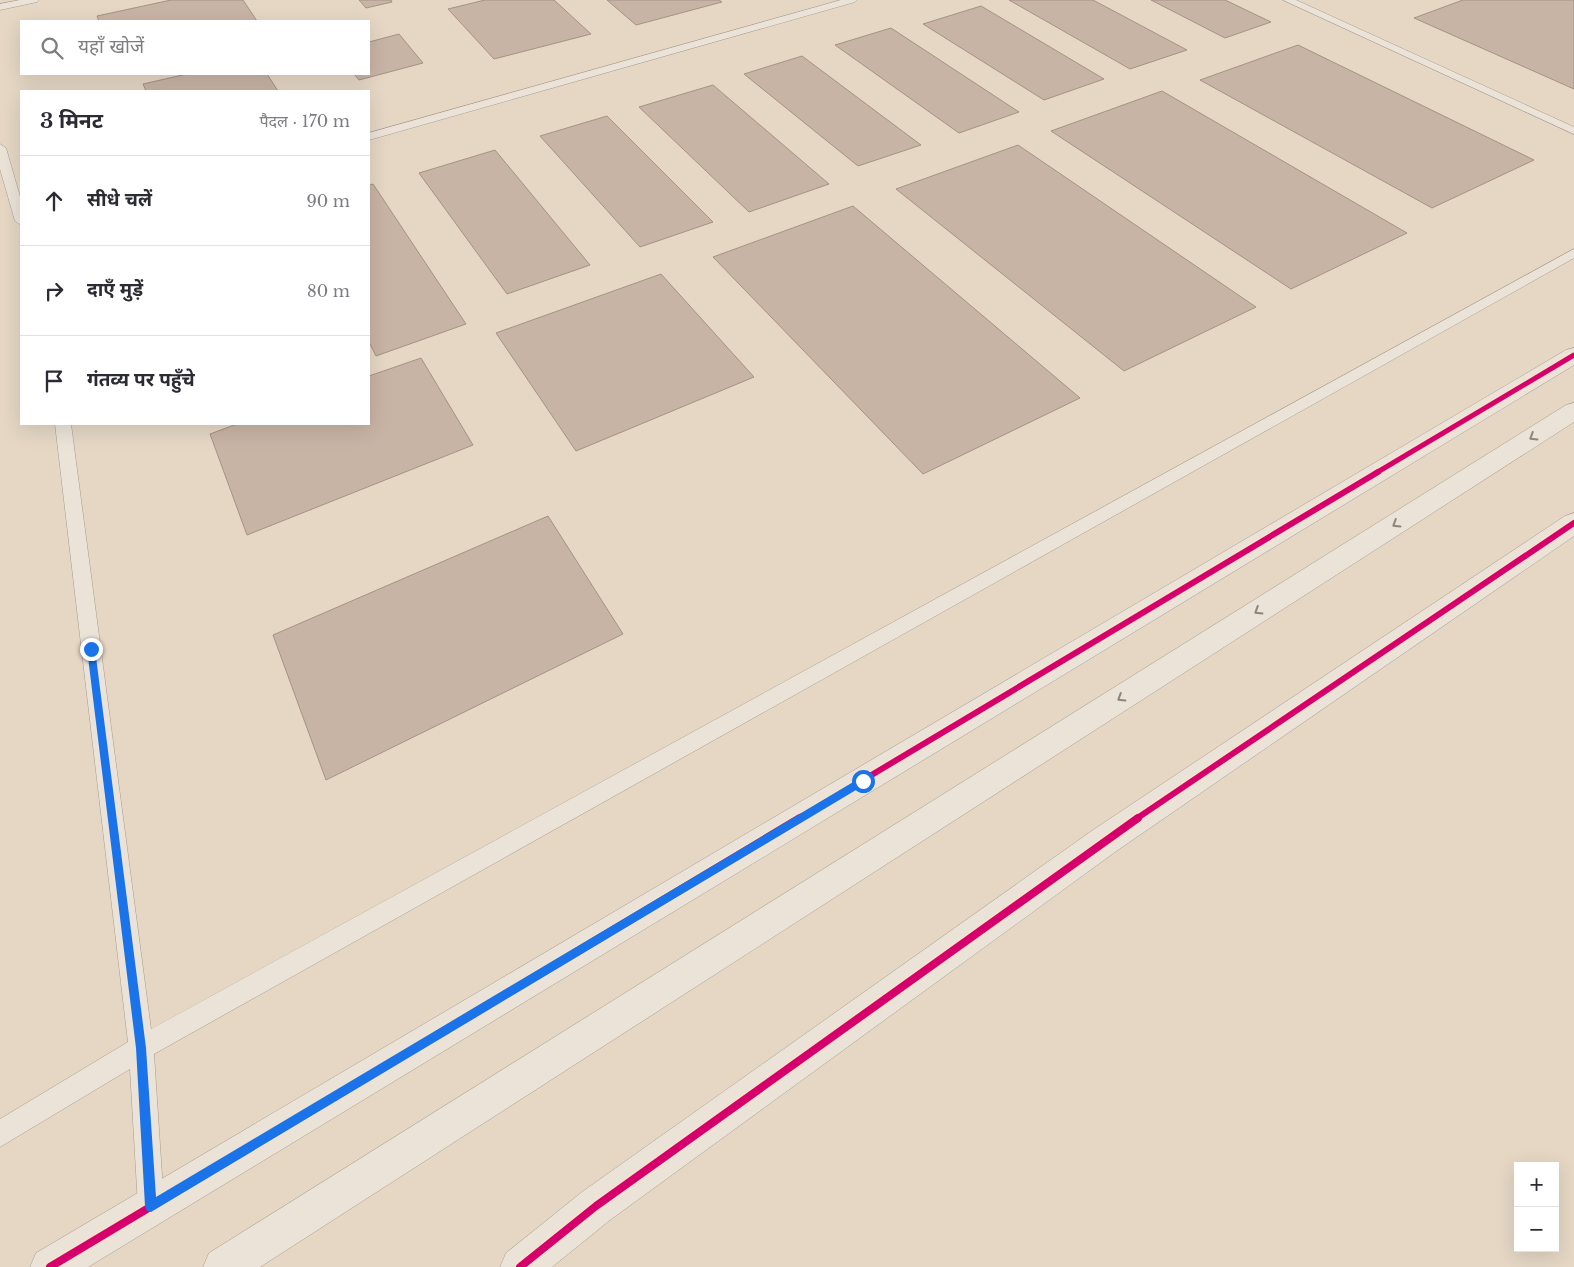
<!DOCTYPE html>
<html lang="hi">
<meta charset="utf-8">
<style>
:root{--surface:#fff;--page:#f7f7f7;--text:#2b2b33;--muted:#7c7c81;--line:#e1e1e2}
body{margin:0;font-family:"Libre Baskerville","Noto Sans Devanagari",serif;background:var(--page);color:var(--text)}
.controls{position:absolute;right:15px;bottom:15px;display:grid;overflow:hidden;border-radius:0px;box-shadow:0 5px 20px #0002}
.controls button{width:45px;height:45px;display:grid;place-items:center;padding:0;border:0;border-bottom:1px solid var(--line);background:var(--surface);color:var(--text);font:25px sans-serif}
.stop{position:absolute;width:15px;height:15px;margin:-11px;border:4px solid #1a73e8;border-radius:50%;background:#fff}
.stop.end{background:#1a73e8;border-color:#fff;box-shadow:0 1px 5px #0008}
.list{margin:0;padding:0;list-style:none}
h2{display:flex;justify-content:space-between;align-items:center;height:65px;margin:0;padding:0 20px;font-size:21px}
h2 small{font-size:16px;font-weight:400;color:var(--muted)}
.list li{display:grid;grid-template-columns:32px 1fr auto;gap:15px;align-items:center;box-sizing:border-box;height:90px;padding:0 20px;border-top:1px solid var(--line)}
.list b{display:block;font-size:19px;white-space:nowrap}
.list em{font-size:16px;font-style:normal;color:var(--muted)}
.icon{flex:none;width:28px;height:28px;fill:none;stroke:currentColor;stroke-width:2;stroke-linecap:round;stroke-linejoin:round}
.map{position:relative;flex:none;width:1574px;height:1267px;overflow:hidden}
.search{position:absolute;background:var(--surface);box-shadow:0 5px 20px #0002;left:20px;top:20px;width:350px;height:55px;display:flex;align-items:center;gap:12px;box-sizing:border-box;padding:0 18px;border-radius:0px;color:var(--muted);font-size:19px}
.panel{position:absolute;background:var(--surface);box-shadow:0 5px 20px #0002;left:20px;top:90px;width:350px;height:335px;border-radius:0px}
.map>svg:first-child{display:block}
.building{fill:#c8b4a5;stroke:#a49285}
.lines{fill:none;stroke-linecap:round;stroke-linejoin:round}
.service-casing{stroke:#a89c8f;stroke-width:1}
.minor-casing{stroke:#a89c8f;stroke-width:1}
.tertiary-casing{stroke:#a89c8f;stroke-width:1}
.service{fill:#ebe3d8;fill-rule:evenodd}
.minor{fill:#ebe3d8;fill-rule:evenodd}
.tertiary{fill:#ebe3d8;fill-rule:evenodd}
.cycleway-far2-casing{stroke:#f8e4c8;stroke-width:8}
.cycleway-far1-casing{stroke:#f8e4c8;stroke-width:9}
.cycleway-casing{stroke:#f8e4c8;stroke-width:11}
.cycleway-far2{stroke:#d6006c;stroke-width:5}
.cycleway-far1{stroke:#d6006c;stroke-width:6}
.cycleway{stroke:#d6006c;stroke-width:8}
.oneway{stroke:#908378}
.route{fill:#1a73e8}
</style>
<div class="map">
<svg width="1574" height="1267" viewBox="0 0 1574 1267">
<rect width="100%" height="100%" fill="#e5d7c4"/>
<path class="building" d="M171 0H243L257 21H99L97 16Z
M359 0H391L392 2 366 8Z
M485 0H554L591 34 494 59 448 9Z
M607 0H719L722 2 636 25Z
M1009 0H1093L1187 50 1130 69Z
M1151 0H1225L1271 22 1225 38Z
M1463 0H1574V89L1414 18Z
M981 6 1104 79 1044 100 923 24Z
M891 28 1019 112 959 133 835 45Z
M399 34 423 63 359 80 354 74H369V42Z
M1298 45 1534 160 1432 208 1200 80Z
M802 56 921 145 858 166 744 74Z
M187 74H267L278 91H146L143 84Z
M713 85 829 184 749 212 639 107Z
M1162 91 1407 233 1291 289 1051 131Z
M607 116 713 222 640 247 540 136Z
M1018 145 1256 307 1124 371 896 189Z
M495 150 590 265 507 294 419 173Z
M373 184 466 324 376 356 369 342V185Z
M853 206 1080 398 923 474 713 257Z
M661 274 754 377 576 451 496 333Z
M421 358 473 445 247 535 210 434 237 424H369V376Z
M548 516 623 634 326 780 273 635Z"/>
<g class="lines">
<g class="service-casing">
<path id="service" d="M20 0H39L37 2 0 10V4Z
M841 0H857L855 2 369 140V133Z
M1283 0H1296L1574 127V134Z
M0 144 6 148 21 200V225L15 221 0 169Z
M1574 249V258L154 1054 164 1206 160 1215 151 1219 142 1215 138 1206 130 1069 0 1147V1119L128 1042 55 424H71L151 1029Z"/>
</g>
<g class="minor-casing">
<path id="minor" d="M1574 513V536L1115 852 610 1220 552 1267H500L506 1253 582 1192 1093 830 1565 516Z"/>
</g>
<g class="tertiary-casing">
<path id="tertiary" d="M1574 348V365L88 1267H30L36 1253 1566 350Z
M1574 403V422L260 1267H203L209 1253 1566 405Z"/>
</g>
<use href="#service" class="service"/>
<use href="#minor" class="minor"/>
<use href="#tertiary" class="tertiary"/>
<g class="cycleway-far2-casing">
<path id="cycleway-far2" d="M1376 473 1574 355"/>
</g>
<g class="cycleway-far1-casing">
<path id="cycleway-far1" d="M798 819 1378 472
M1136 819 1574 523"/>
</g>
<g class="cycleway-casing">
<path id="cycleway" d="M50 1267 800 818
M520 1267 596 1206 1138 818"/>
</g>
<use href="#cycleway-far2" class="cycleway-far2"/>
<use href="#cycleway-far1" class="cycleway-far1"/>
<use href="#cycleway" class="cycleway"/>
</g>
<defs><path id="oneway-chevron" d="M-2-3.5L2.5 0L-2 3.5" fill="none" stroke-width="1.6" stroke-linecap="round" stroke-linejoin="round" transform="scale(1.25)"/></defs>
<g class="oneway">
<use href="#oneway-chevron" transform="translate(1533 437) rotate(148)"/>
<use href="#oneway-chevron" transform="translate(1396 524) rotate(148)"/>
<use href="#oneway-chevron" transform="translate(1258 611) rotate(148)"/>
<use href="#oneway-chevron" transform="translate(1121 698) rotate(148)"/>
</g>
<path class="route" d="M91 646 95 649 146 1048 156 1197 860 778H866L867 781 866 784 151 1212 147 1211 145 1206 136 1048 87 649Z"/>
</svg>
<div class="controls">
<button>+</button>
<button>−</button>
</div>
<div class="stop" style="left:863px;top:781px"></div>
<div class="stop end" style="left:91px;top:649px"></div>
<div class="search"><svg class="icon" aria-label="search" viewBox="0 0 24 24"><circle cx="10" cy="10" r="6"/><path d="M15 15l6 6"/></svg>यहाँ खोजें</div>
<section class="panel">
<h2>3 मिनट<small>पैदल · 170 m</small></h2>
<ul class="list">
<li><svg class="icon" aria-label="ahead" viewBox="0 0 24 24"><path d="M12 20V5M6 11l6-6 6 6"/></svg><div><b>सीधे चलें</b></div><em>90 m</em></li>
<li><svg class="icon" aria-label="right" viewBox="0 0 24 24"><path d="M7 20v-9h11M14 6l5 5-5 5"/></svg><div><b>दाएँ मुड़ें</b></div><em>80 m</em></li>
<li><svg class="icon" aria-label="arrive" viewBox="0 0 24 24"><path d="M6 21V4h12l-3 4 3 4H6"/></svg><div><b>गंतव्य पर पहुँचे</b></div></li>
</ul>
</section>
</div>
